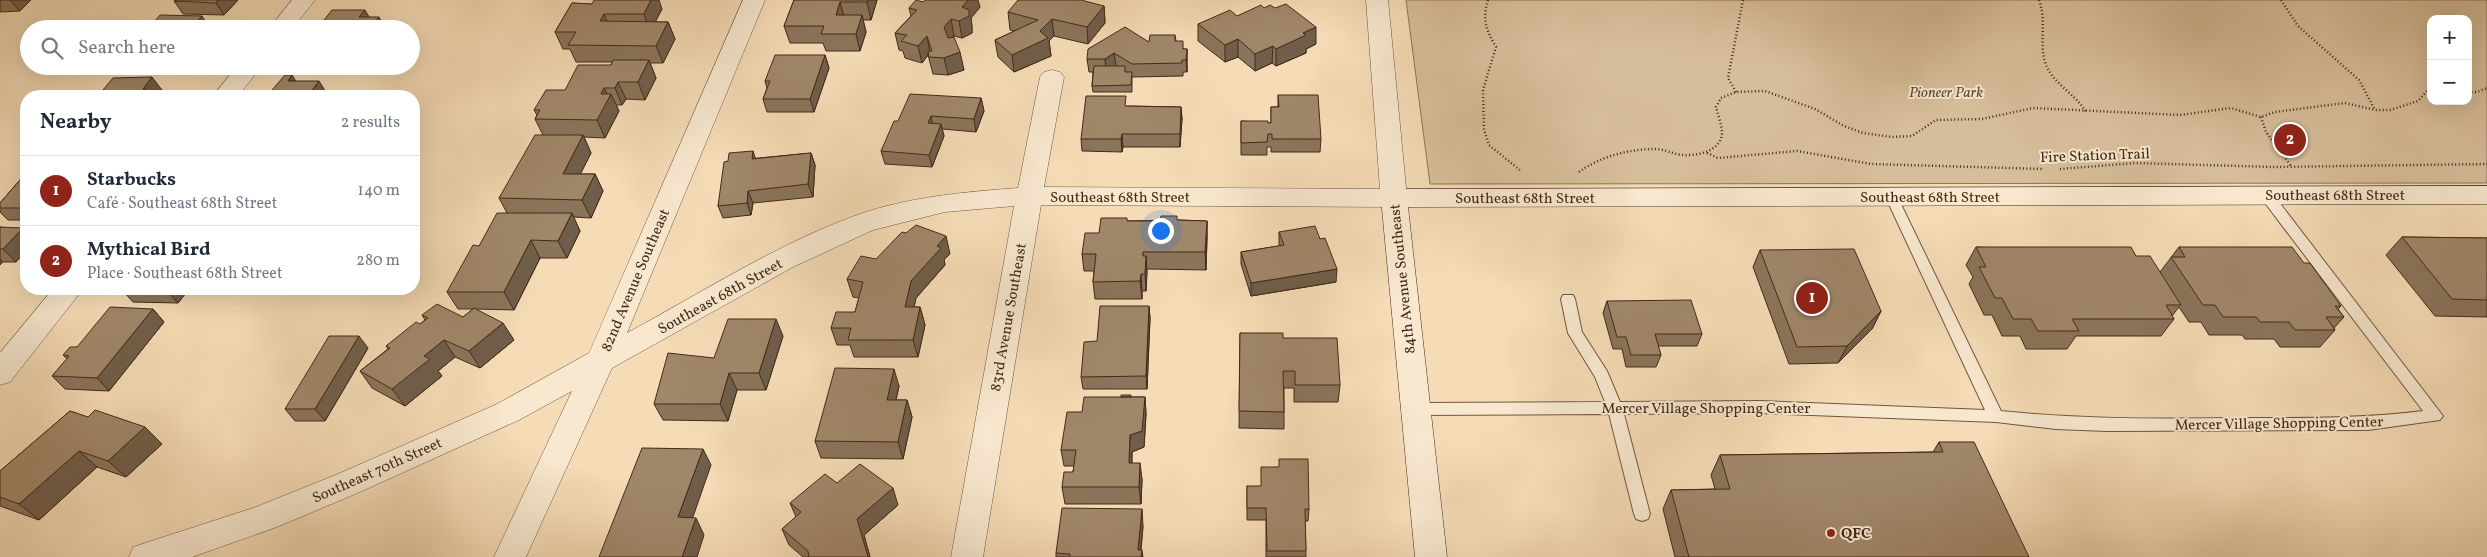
<!DOCTYPE html>
<meta charset="utf-8">
<style>
:root{--surface:#fff;--page:#f2f2f3;--text:#1f2937;--muted:#747a83;--line:#e0e1e3;--accent:#8f2418}
body{margin:0;font-family:Vollkorn,serif;background:var(--page);color:var(--text)}
.controls{position:absolute;right:15px;top:15px;display:grid;overflow:hidden;border-radius:10px;box-shadow:0 5px 20px #0002}
.controls button{width:45px;height:45px;display:grid;place-items:center;padding:0;border:0;border-bottom:1px solid var(--line);background:var(--surface);color:var(--text);font:25px sans-serif}
.you{position:absolute;left:1160px;top:230px;width:18px;height:18px;margin:-12px;border:4px solid #fff;border-radius:50%;background:#1a73e8;box-shadow:0 0 0 8px #1a73e833}
.badge{display:grid;place-items:center;width:32px;height:32px;border-radius:50%;background:var(--accent);color:#fff;font-size:16px;font-weight:700}
.pin{position:absolute;translate:-50% -50%;border:2px solid #fff;box-shadow:0 1px 5px #0006}
.list{margin:0;padding:0;list-style:none}
h2{display:flex;justify-content:space-between;align-items:center;height:65px;margin:0;padding:0 20px;font-size:21px}
h2 small{font-size:16px;font-weight:400;color:var(--muted)}
.list li{display:grid;grid-template-columns:32px 1fr auto;gap:15px;align-items:center;box-sizing:border-box;height:70px;padding:0 20px;border-top:1px solid var(--line)}
.list b{display:block;font-size:19px;white-space:nowrap}
.list p{margin:0;font-size:16px;white-space:nowrap;color:var(--muted)}
.list em{font-size:16px;font-style:normal;color:var(--muted)}
.icon{flex:none;width:28px;height:28px;fill:none;stroke:currentColor;stroke-width:2;stroke-linecap:round;stroke-linejoin:round}
.map{position:relative;flex:none;width:2487px;height:557px;overflow:hidden}
.search{position:absolute;background:var(--surface);box-shadow:0 5px 20px #0002;left:20px;top:20px;width:400px;height:55px;display:flex;align-items:center;gap:12px;box-sizing:border-box;padding:0 18px;border-radius:28px;color:var(--muted);font-size:19px}
.panel{position:absolute;background:var(--surface);box-shadow:0 5px 20px #0002;left:20px;top:90px;width:400px;height:205px;border-radius:20px}
.map>svg:first-child{display:block}
.green{fill:#d7be9b;stroke:#8d7459;fill-rule:evenodd}
.lines{fill:none;stroke-linecap:round;stroke-linejoin:round}
.lane-casing{stroke:#70563f;stroke-width:2}
.street-casing{stroke:#70563f;stroke-width:1}
.secondary-casing{stroke:#432a17;stroke-width:1}
.path{stroke:#432a17;stroke-width:2.5;stroke-dasharray:1 2.5;stroke-linecap:butt}
.lane{fill:#f8e8d0;fill-rule:evenodd}
.street{fill:#f8e8d0;fill-rule:evenodd}
.secondary{fill:#f8e8d0;fill-rule:evenodd}
.wall{fill:#8a745b;stroke:#432a17}
.shaded-wall{fill:#705e4a;stroke:#432a17}
.building{fill:#a0876a;stroke:#432a17}
.poi-dot{fill:#8f2418;stroke:#f8e8d0;stroke-width:2}
.labels{text-anchor:middle;stroke-width:4;stroke-linejoin:round;paint-order:stroke}
.park-label{font-size:15px;font-style:italic;fill:#614831;stroke:#f8e8d0}
.street-label{font-size:15px;fill:#432a17;stroke:#f8e8d0}
.poi-label{font-size:15px;font-weight:bold;fill:#432a17;stroke:#f8e8d0;text-anchor:start}
</style>
<div class="map">
<svg width="2487" height="557" viewBox="0 0 2487 557">
<rect width="100%" height="100%" fill="#f5dcb6"/>
<filter id="stains"><feTurbulence type="fractalNoise" baseFrequency=".004" numOctaves="4"/><feColorMatrix values="0 0 0 0 .2 0 0 0 0 .09 0 0 0 0 .02 0 0 0 .5 -.17"/></filter>
<radialGradient id="worn" r=".72"><stop offset=".6" stop-color="#630" stop-opacity="0"/><stop offset="1" stop-color="#630" stop-opacity=".3"/></radialGradient>
<path class="green" d="M1406 0H2487V183L1430 184ZM2431 19H2468V101H2431Z"/>
<g class="lines">
<g class="lane-casing">
<path id="lane" d="M2267 192 2272 193 2440 412 2443 416 2440 420 2368 430 2107 431 2056 429 1996 422 1760 413 1624 414 1650 514 1648 519 1642 521 1636 519 1634 514 1609 414 1415 415 1410 413 1408 409 1410 405 1415 403 1605 402 1595 377 1568 333 1561 299 1563 295H1573L1575 299 1582 332 1607 371 1620 402 1760 401 1985 410 1886 198 1892 194 1898 198 2001 411C2077 419 2152 419 2229 418 2295 418 2358 419 2423 411L2262 199 2261 196Z"/>
</g>
<g class="street-casing">
<path id="street" d="M292 0H315L292 29H269Z
M743 0H765L627 333C701 293 777 244 857 215 908 197 964 192 1018 188L1040 77 1044 72 1052 70 1060 72 1064 77 1044 187 1380 189 1366 0H1388L1407 198 1403 204 1394 207 1041 205 983 557H951L1014 206 945 212 873 230 793 267 612 368 526 557H494L572 391 519 420 360 492 277 527 192 557H129L133 547 256 507 338 474 497 404 589 353Z
M237 66H262L238 96H213Z
M53 289H83L10 382 0 385V353Z"/>
</g>
<g class="secondary-casing">
<path id="secondary" d="M2487 186V204L1408 207 1447 557H1415L1381 198 1385 192 1394 189Z"/>
</g>
<path class="path" d="M1488 0C1482 19 1486 30 1496 47L1483 90 1484 130 1489 145 1521 171
M2039 0C2047 21 2039 42 2045 62 2052 84 2076 94 2086 112
M2281 0 2298 26 2359 80 2375 110
M1736 92 1728 78 1743 0
M2468 92H2477L2487 88
M2261 117 2266 132 2291 166
M1707 153 1718 158 1797 151 1871 164 2044 169
M2060 169 2135 163 2274 167 2487 164
M1579 172C1601 156 1629 149 1656 149 1664 149 1673 154 1682 155 1696 156 1721 152 1722 133 1722 126 1718 115 1716 107L1721 98 1736 92 1765 91 1815 109 1844 126 1863 133 1892 137 1912 136 1936 120 1982 119 2033 108 2180 115 2231 108 2261 117 2275 112 2345 103 2375 110H2390L2418 101 2428 90H2431"/>
<use href="#lane" class="lane"/>
<use href="#street" class="street"/>
<use href="#secondary" class="secondary"/>
</g>
<path class="wall" d="M0 0H31L20 11 0 12Z
M238 0 224 15 183 14 174 1Z
M794 0H877L871 20H863L866 32 860 51H826L823 43H790L784 26Z
M923 2 980 7 971 18 972 27V33L962 38 954 36 953 37 964 70 948 75 933 74 928 55 922 63 905 58 903 51 899 50 895 33 911 16 909 8Z
M572 3 662 9 655 22H668L675 39 663 63H650L656 78 645 100 626 99 622 105H616L619 111 605 138 584 137 591 153 580 174H595L603 191 591 218 573 217 580 231 567 258H540L514 310 476 309 514 340 480 368 455 357 438 371 442 376 405 406 372 388 360 371 388 349 386 346 420 324 425 320 422 315 463 317 473 309H458L447 292 479 246 507 213 499 198 543 135 535 119 537 115 534 110 565 90 611 65 612 62H576L570 49H563L555 32Z
M1104 6 1105 23 1088 44 1054 36 1049 41 1051 56 1014 72 998 57 995 40 1015 31 1010 30 1008 12Z
M1237 16 1316 44 1306 49V53L1276 66 1272 63 1255 71 1238 57 1225 62 1198 41V24Z
M1175 35 1176 41 1184 49H1187V72H1183V76L1133 77 1132 76V92H1093L1092 86 1093 72H1089L1087 59 1149 42Z
M825 55 829 68 814 112H767L763 99 767 88 765 81Z
M162 66H188L186 69H164Z
M1278 95 1321 139 1320 152H1271V147H1267V155H1241V121L1271 123V107H1278Z
M981 98 984 111 976 132 942 129 944 136 932 167 885 164 881 151 898 121Z
M1127 106 1181 107 1182 119 1180 147H1123L1122 152 1082 151 1081 139Z
M811 153 815 165 813 197 753 203 751 215 723 218 718 206 728 161Z
M26 173V220H8L0 212V203Z
M1177 220 1207 221V238L1206 270 1147 269 1146 291H1142V299H1095L1093 282 1094 271H1084L1082 254 1099 233 1127 221Z
M0 227 26 231V250L16 262H3L0 265Z
M1279 232 1320 239 1336 282 1251 296 1241 264V252L1279 246Z
M2402 237 2487 238V317L2435 316 2386 255Z
M1976 247 2136 256 2160 272 2179 247 2304 263 2341 306 2338 309 2344 317 2334 328 2335 330 2320 347H2280L2274 339H2245L2242 335H2209L2201 322H2189L2179 307 2172 316 2174 319 2161 336H2076L2067 349H2026L2020 336H2002L1992 315H1984L1969 284 1973 277 1966 265Z
M1760 250 1881 311 1872 329 1838 363 1789 364 1753 267Z
M950 254 944 260 945 265 916 298 914 307H920L925 325 918 357H854L850 345H837L831 328 855 312 859 298 853 297 847 279 876 259Z
M189 289 178 303 133 302 122 290Z
M1607 301 1702 334 1697 346H1658L1661 355 1656 367H1626L1622 349H1613L1603 313Z
M1149 306 1150 318 1147 389H1083L1081 377Z
M153 309 164 322 109 391 65 389 52 376 67 359 63 355 77 347Z
M1240 333 1283 338 1340 385 1338 402H1294V388H1284V429L1239 428Z
M783 336 766 390H737L728 421 663 420 654 404 714 358Z
M368 348 325 421H295L285 409Z
M899 386 896 400H907L912 417 903 459 821 458 815 441Z
M1131 397H1145L1146 414 1144 447 1132 452V463L1142 479 1141 504H1065L1062 487 1073 472 1074 466H1064L1061 450 1082 412Z
M70 411 162 444 126 477 97 467 39 520 0 506V471Z
M1939 442 2029 557H1675L1663 509 1671 490 1715 489 1711 475 1720 455 1933 452Z
M1247 486 1309 509 1308 521H1305L1306 557H1266V520H1247Z
M790 503 898 505 864 535 870 557H803L789 545 782 529 796 517Z
M1143 526 1141 550H1142L1143 557H1056V553Z"/>
<path class="shaded-wall" d="M10 0H31L20 11Z
M218 0H238L224 15 216 3Z
M651 0H659L662 9 650 32 644 14Z
M868 0H877L871 20 867 2Z
M968 0H978L980 7 971 18 972 27V33L962 38 959 21 962 7Z
M840 2 845 20 836 15Z
M1104 6 1105 23 1088 44 1087 27Z
M365 10 372 22 359 17Z
M604 14 611 31 600 21Z
M862 15 866 32 860 51 856 34Z
M202 16 210 29H190Z
M379 17 385 29H370Z
M951 19 954 36 947 44 944 27Z
M1052 19 1054 36 1049 41 1051 56 1014 72 1012 55Z
M668 22 675 39 663 63 656 46Z
M1316 27V44L1306 49V53L1276 66V49L1303 33Z
M927 36 930 53 928 52V55L922 63 918 46Z
M1238 39V57L1225 62V45Z
M1273 46 1272 63 1255 71V54Z
M1187 49V72L1186 60Z
M960 52 964 70 948 75 944 58Z
M1114 53 1116 66 1106 72 1105 59Z
M825 55 829 68 814 112 810 99Z
M649 60 656 78 645 100 638 82Z
M292 75 300 88 288 81Z
M152 77 162 90 157 96H141L143 89Z
M319 81 327 94 325 96H308Z
M618 82 626 99 622 105 615 88Z
M604 88 609 98 611 94 619 111 605 138 597 120 601 94Z
M981 98 984 111 976 132 974 119Z
M1181 107 1182 119 1180 147V134Z
M931 116 933 129 928 123Z
M941 124 944 136 932 167 929 155Z
M1122 134 1123 147 1122 152 1121 139Z
M583 135 591 153 572 191 563 174Z
M753 151 757 163 752 159Z
M811 153 815 165 813 197 808 184Z
M595 174 603 191 591 218 582 200Z
M748 191 753 203 751 215 747 203Z
M572 213 580 231 567 258 558 241Z
M1207 221V238L1206 270 1205 252Z
M23 228 26 231V250L16 262 3 249Z
M946 236 950 254 944 260 945 265 916 298 910 325 905 307 911 281 937 246Z
M531 240 540 258 514 310 504 292Z
M1146 256 1147 273 1146 291 1145 274Z
M0 259 3 262 0 265Z
M1337 269 1336 282 1251 296V283Z
M1141 274 1142 291V299L1140 281Z
M169 289H189L178 303 167 291Z
M1149 306 1150 318 1147 389 1146 376Z
M920 307 925 325 918 357 913 340Z
M153 309 164 322 109 391 97 378Z
M1881 311 1872 329 1838 363 1847 346Z
M776 319 783 336 766 390 759 373Z
M503 323 514 340 480 368 469 351Z
M359 336 368 348 325 421 315 409Z
M444 340 455 357 438 371 442 376 405 406 392 389 424 356Z
M894 369 899 386 892 417 887 400Z
M729 373 737 390 728 421 720 404Z
M1145 397 1146 414 1144 447 1132 452 1131 479 1129 463 1130 435Z
M907 400 912 417 903 459 898 442Z
M145 427 162 444 126 477 108 461Z
M703 449 711 465 687 534 678 517Z
M79 451 97 467 39 520 19 504Z
M1140 463 1142 479 1141 504 1139 487Z
M893 488 898 505 864 535 870 557H868L857 519Z
M1142 509 1143 526 1140 557 1138 550Z
M696 518 704 535 697 557H682Z"/>
<path class="building" d="M176 0H218L216 3 174 1Z
M594 0H651L644 14H604L600 21 668 22 656 46 568 45 576 32H555L572 3 592 4Z
M794 0H868L867 2H840L836 15H862L856 34H821L824 26H784Z
M916 0 923 2 925 0H968L962 7 969 10V16L959 21 951 19 944 27 948 38 954 37 960 52 944 58 929 57 928 52 932 51 927 36 918 46 901 41 907 35 895 33 917 10 909 8Z
M1018 0H1081L1104 6 1087 27 1052 19 1040 31 1048 38 1012 55 995 40 1038 20 1008 12Z
M1286 4 1316 27 1303 33 1306 35 1276 49 1273 46 1255 54 1238 39 1225 45 1198 24 1230 10 1237 16 1261 5 1264 8 1270 5 1275 8Z
M332 10H365L359 17H379L370 29H317Z
M160 15 202 16 190 29H148Z
M1125 27 1149 42 1150 35H1175V41H1183V49H1187L1186 60H1182V63L1132 64 1114 53 1105 59H1087L1088 49Z
M775 55H825L810 99H763L770 81H765Z
M613 60H649L638 82H618L615 88H604L601 94H611L597 120 535 119 540 110H534L546 90H565L578 65H611Z
M1094 66H1125V72H1132L1131 85 1092 86Z
M285 75H292L288 81H319L308 96H267Z
M152 77 143 89H146L141 96H98L113 78Z
M910 94 981 98 974 119 931 116 928 123 941 124 929 155 881 151 894 121H898Z
M1278 95H1318L1321 139H1272V134H1268L1267 142 1241 143V121H1268V123H1271V107H1279Z
M1086 96H1126L1125 106 1181 107 1180 134H1122L1121 139H1081Z
M535 135H583L563 174H595L582 200 499 198Z
M753 151 752 159 811 153 808 184 748 191 747 203 718 206 724 162 728 161 729 153Z
M26 173V208H0V203Z
M497 213H572L558 241 531 240 504 292H447L473 245 479 246Z
M1161 216H1177V220L1207 221 1205 252H1143V256H1146L1145 274H1141L1140 281 1093 282 1096 254H1082L1085 233H1099L1101 218H1127V221H1160Z
M916 225 946 236 937 246 941 248 911 281 905 307H920L913 340H848L851 328H831L836 312H855L863 282 847 279 861 256 876 259 902 232 906 233Z
M1315 226 1320 239 1325 238 1337 269 1251 283 1241 252 1284 245 1279 232Z
M0 227 23 228 3 249H0Z
M2402 237 2487 238V300L2452 299Z
M1976 247H2131L2136 256H2150L2181 305H2166L2174 319H2072L2079 331H2038L2031 319H2013L2002 298H1995L1979 267H1986Z
M2179 247H2292L2304 263H2310L2341 306H2335L2344 317H2326L2335 330H2295L2289 322H2260L2256 317H2223L2215 305H2203L2171 257H2185Z
M1854 249 1881 311 1847 346 1797 347 1760 250Z
M123 289H169L167 291 122 290Z
M1691 300 1702 334H1655L1661 355H1631L1626 337H1617L1607 301Z
M437 304 463 317 474 308 503 323 469 351 444 340 424 356 430 359 392 389 360 371 390 348 386 346 416 322 420 324 428 318 422 315Z
M1100 306H1149L1146 376 1081 377 1084 342 1097 341Z
M110 307 153 309 97 378 52 376 69 356 63 355 70 347H77Z
M728 319H776L759 373H729L720 404H654L668 353 714 358Z
M1240 333H1283V338H1337L1340 385H1295V371H1283L1284 412 1239 411Z
M329 336H359L315 409H285Z
M835 368 894 369 887 400H907L898 442 815 441Z
M1121 395H1131V397H1121Z
M1084 397H1145L1142 431 1130 435 1129 463H1140L1139 487H1062L1064 472H1073L1076 450H1061L1067 412H1082Z
M95 410 145 427 108 461 79 451 19 504 0 497V471L70 411 88 417Z
M1939 442H1974L2029 557H1689L1671 490 1730 489 1720 455 1943 452Z
M642 448 703 449 678 517 696 518 682 557H599Z
M1279 459H1308L1309 509H1305L1306 551H1267L1266 508H1247V486H1261V467H1279Z
M860 464 893 488 857 519 868 557H809L808 551 782 529 801 512 790 503 825 474 837 483Z
M1062 508 1142 509 1138 550H1142L1141 557H1070V554L1056 553Z"/>
<circle class="poi-dot" cx="1831" cy="533" r="5"/>
<g class="labels">
<g class="park-label">
<text x="1946" y="97">Pioneer Park</text>
</g>
<g class="street-label">
<text transform="translate(2095 155) rotate(-2)" y="5">Fire Station Trail</text>
<text x="2335" y="200">Southeast 68th Street</text>
<text x="1120" y="202">Southeast 68th Street</text>
<text x="1930" y="202">Southeast 68th Street</text>
<text x="1525" y="203">Southeast 68th Street</text>
<text transform="translate(1402 279) rotate(-96)" y="5">84th Avenue Southeast</text>
<text transform="translate(635 280) rotate(-67)" y="5">82nd Avenue Southeast</text>
<text transform="translate(720 296) rotate(-29)" y="5">Southeast 68th Street</text>
<text transform="translate(1008 317) rotate(-80)" y="5">83rd Avenue Southeast</text>
<text x="1706" y="413">Mercer Village Shopping Center</text>
<text transform="translate(2279 423) rotate(-1)" y="5">Mercer Village Shopping Center</text>
<text transform="translate(377 470) rotate(-24)" y="5">Southeast 70th Street</text>
</g>
<g class="poi-label">
<text x="1841" y="538">QFC</text>
</g>
</g>
<rect width="100%" height="100%" filter="url(#stains)"/>
<rect width="100%" height="100%" fill="url(#worn)"/>
</svg>
<div class="controls">
<button>+</button>
<button>−</button>
</div>
<div class="you"></div>
<div class="pin badge" style="left:1812px;top:298px">1</div>
<div class="pin badge" style="left:2290px;top:140px">2</div>
<div class="search"><svg class="icon" aria-label="search" viewBox="0 0 24 24"><circle cx="10" cy="10" r="6"/><path d="M15 15l6 6"/></svg>Search here</div>
<section class="panel">
<h2>Nearby<small>2 results</small></h2>
<ul class="list">
<li><span class="badge">1</span><div><b>Starbucks</b><p>Café · Southeast 68th Street</p></div><em>140 m</em></li>
<li><span class="badge">2</span><div><b>Mythical Bird</b><p>Place · Southeast 68th Street</p></div><em>280 m</em></li>
</ul>
</section>
</div>
